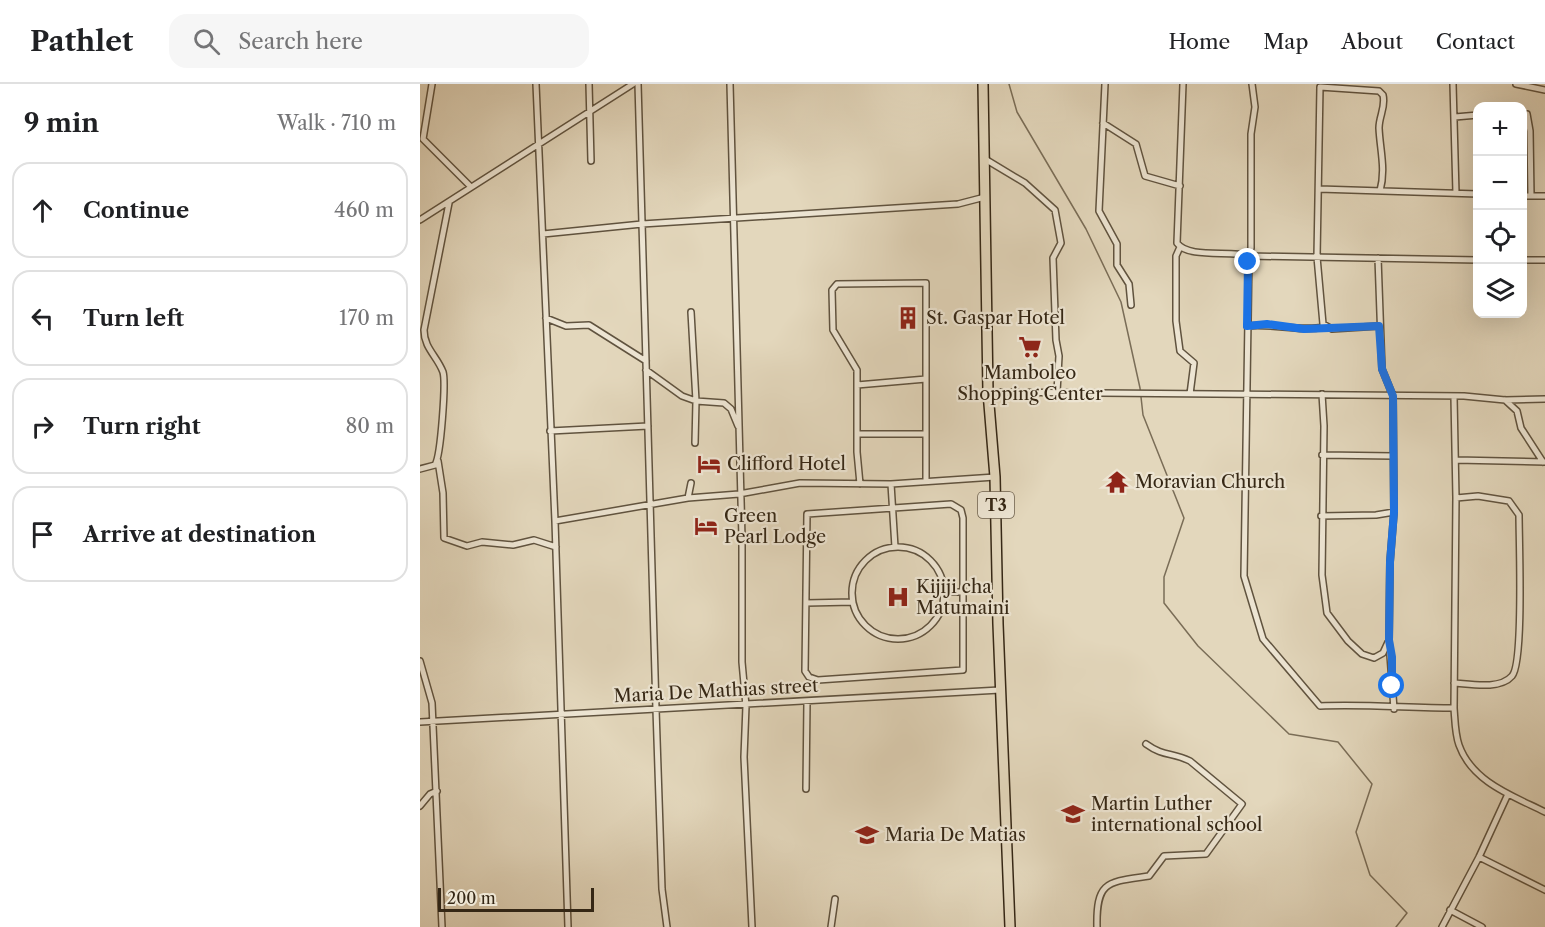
<!DOCTYPE html>
<meta charset="utf-8">
<style>
:root{--surface:#fff;--page:#f6f6f6;--text:#202124;--muted:#757577;--line:#e0e0e0}
body{margin:0;font-family:"Libre Caslon Text",serif;background:var(--page);color:var(--text)}
.controls{position:absolute;right:18px;top:18px;display:grid;overflow:hidden;border-radius:12px;box-shadow:0 6px 24px #0002}
.controls button{width:54px;height:54px;display:grid;place-items:center;padding:0;border:0;border-bottom:2px solid var(--line);background:var(--surface);color:var(--text);font:30px sans-serif}
.scale{position:absolute;left:18px;bottom:15px;width:156px;box-sizing:border-box;padding-left:6px;border:3px solid #352715;border-top:0;font-size:16px;line-height:21px;white-space:nowrap;color:#352715;-webkit-text-stroke:4px #ede5d3;paint-order:stroke}
.stop{position:absolute;width:18px;height:18px;margin:-14px;border:4px solid #1a73e8;border-radius:50%;background:#fff}
.stop.end{background:#1a73e8;border-color:#fff;box-shadow:0 2px 6px #0008}
.list{margin:0;padding:0;list-style:none}
h2{display:flex;justify-content:space-between;align-items:center;height:78px;margin:0;padding:0 24px;font-size:26px}
h2 small{font-size:20px;font-weight:400;color:var(--muted)}
.list li{display:grid;grid-template-columns:39px 1fr auto;gap:18px;align-items:center;box-sizing:border-box;height:96px;margin:0 12px 12px;padding:0 12px;border:2px solid var(--line);border-radius:18px}
.list b{display:block;font-size:22px;white-space:nowrap}
.list em{font-size:20px;font-style:normal;color:var(--muted)}
.icon{flex:none;width:33px;height:33px;fill:none;stroke:currentColor;stroke-width:2;stroke-linecap:round;stroke-linejoin:round}
.map{position:relative;flex:none;width:1125px;height:843px;overflow:hidden}
header{display:flex;align-items:center;gap:36px;box-sizing:border-box;height:84px;padding:0 30px;background:var(--surface);border-bottom:2px solid var(--line)}
header strong{font-size:28px}
nav{display:flex;gap:33px;margin-inline-start:auto;font-size:21px}
.search{width:420px;height:54px;background:var(--page);display:flex;align-items:center;gap:15px;box-sizing:border-box;padding:0 21px;border-radius:18px;color:var(--muted);font-size:22px}
main{display:flex}
aside{flex:1;background:var(--surface)}
.map>svg:first-child{display:block}
.lines{fill:none;stroke-linecap:round;stroke-linejoin:round}
.stream{stroke:#7a6d57;stroke-width:1.5}
.street-casing{stroke:#60533f;stroke-width:8}
.highway-casing{stroke:#352715;stroke-width:12}
.street{stroke:#ede5d3;stroke-width:5}
.highway{stroke:#e3d7bc;stroke-width:9}
.route{stroke:#1a73e8;stroke-width:8}
.labels{text-anchor:middle;stroke-width:4.5;stroke-linejoin:round;paint-order:stroke}
.shield{fill:#ede5d3;stroke:#6c604e;stroke-width:1.5}
.shield-label{font-size:16px;font-weight:bold;fill:#352715}
.poi-label{font-size:18px;fill:#352715;stroke:#ede5d3;text-anchor:start}
.street-label{font-size:18px;fill:#352715;stroke:#ede5d3}
</style>
<header>
<strong>Pathlet</strong>
<div class="search"><svg class="icon" aria-label="search" viewBox="0 0 24 24"><circle cx="10" cy="10" r="6"/><path d="M15 15l6 6"/></svg>Search here</div>
<nav><a>Home</a><a>Map</a><a>About</a><a>Contact</a></nav>
</header>
<main>
<aside>
<h2>9 min<small>Walk · 710 m</small></h2>
<ul class="list">
<li><svg class="icon" aria-label="ahead" viewBox="0 0 24 24"><path d="M12 20V5M6 11l6-6 6 6"/></svg><div><b>Continue</b></div><em>460 m</em></li>
<li><svg class="icon" aria-label="left" viewBox="0 0 24 24"><path d="M17 20v-9H6M10 6l-5 5 5 5"/></svg><div><b>Turn left</b></div><em>170 m</em></li>
<li><svg class="icon" aria-label="right" viewBox="0 0 24 24"><path d="M7 20v-9h11M14 6l5 5-5 5"/></svg><div><b>Turn right</b></div><em>80 m</em></li>
<li><svg class="icon" aria-label="arrive" viewBox="0 0 24 24"><path d="M6 21V4h12l-3 4 3 4H6"/></svg><div><b>Arrive at destination</b></div></li>
</ul>
</aside>
<div class="map">
<svg width="1125" height="843" viewBox="0 0 1125 843">
<rect width="100%" height="100%" fill="#e3d7bc"/>
<filter id="stains"><feTurbulence type="fractalNoise" baseFrequency=".00333" numOctaves="4"/><feColorMatrix values="0 0 0 0 .2 0 0 0 0 .09 0 0 0 0 .02 0 0 0 .5 -.17"/></filter>
<radialGradient id="worn" r=".72"><stop offset=".6" stop-color="#630" stop-opacity="0"/><stop offset="1" stop-color="#630" stop-opacity=".3"/></radialGradient>
<g class="lines">
<path class="stream" d="M589 0 597 28 666 145 701 218 720 304 723 331 764 434 744 493V519L778 562 869 650 918 658 952 700 936 748 950 791 987 829 976 843"/>
<g class="street-casing">
<path id="street" d="M12 0 3 55 50 102
M116 0 135 437 148 843
M169 0 171 77
M218 0 236 625 242 805 247 843
M310 0 322 454V578L326 622 324 673 332 843
M685 0 679 127 697 160V181L709 200 711 221
M763 0 757 159C768 175 811 166 829 172L824 492 843 555 900 622C945 620 989 624 1034 624
M832 0 835 23 831 50V164L829 172 1058 176
M1033 0 1036 109
M1096 0 1125 6
M1102 31 1107 30 1110 47 1111 112
M1035 33 1058 31
M683 39 716 60 725 92 760 102
M565 75 605 99 635 126 641 159 633 174 636 256 639 272 637 308
M899 105 1058 110
M1102 112H1125
M0 136 213 0
M123 150 222 140 538 120 565 113
M760 163 756 172V237L760 267 774 279 770 310
M1102 176H1125
M271 228 276 317 275 359
M126 234 146 242 169 241 226 277
M827 242C853 239 879 248 904 243
M959 242 912 245 903 240 897 173 900 3 959 7 963 11C966 23 959 32 959 44 960 66 966 85 960 107
M226 286 262 312 276 317 304 319 311 325 318 342
M437 301 506 295
M568 308 1044 312 1085 316 1125 315
M902 310 904 342 902 491 907 529 928 557 942 570 954 574 963 569 969 556 970 478 974 428 973 312 962 285 958 174
M1034 313 1036 414 1034 624C1035 636 1035 650 1039 661 1052 698 1093 712 1125 728
M1085 316 1097 327 1101 344 1123 378
M130 347 228 342
M437 350H506
M902 371 973 372
M1036 376 1125 378
M18 377 23 409 24 454 47 462 62 458 93 461 114 456 136 463
M0 385 15 381C21 371 26 298 23 288 17 272 4 264 4 246L29 119
M440 400 437 368V286L413 246 412 206 417 200 506 199V396
M471 400 475 463
M268 414 271 399
M531 420 541 426 543 434V586L398 596 389 593 385 587 387 430Z
M901 432 956 431 974 428
M135 437 268 414 319 410 380 399 471 400 575 393
M432 509a46 46 0 1 1 92 0a46 46 0 1 1-92 0Z
M524 508H544
M386 519 433 518
M969 558 974 625
M0 577 12 619 22 843
M1034 599C1050 600 1080 606 1092 592 1104 579 1099 456 1099 431L1089 417 1058 412 1036 414
M0 638 580 606
M386 705 387 618
M0 722 10 710 17 707
M1059 773 1125 806
M1030 826 1062 843
M411 843 415 815
M677 843C676 796 688 798 729 792L744 772 786 770 822 720 770 677C752 668 744 673 726 660
M1022 843 1059 773 1088 710"/>
</g>
<g class="highway-casing">
<path id="highway" d="M563 0 568 308 575 393 578 540 590 843"/>
</g>
<use href="#street" class="street"/>
<use href="#highway" class="highway"/>
</g>
<g class="lines">
<path class="route" d="M828 178 827 242 847 240 884 245 959 242 962 285 973 312 974 428 970 478 969 556 972 573V602"/>
</g>
<defs>
<g id="building-bare" transform="scale(1.8)"><path d="M-4-6H4V6H1V3H-1V6H-4ZM-2.5-4.3h1.7v1.8h-1.7ZM.8-4.3h1.7v1.8H.8ZM-2.5-1h1.7V.8h-1.7ZM.8-1h1.7V.8H.8Z" fill="#8f2418" stroke="#ede5d3" stroke-width="2.5" paint-order="stroke"/></g>
<g id="supermarket-bare" transform="scale(1.8)"><path d="M-6-5.5h2.5l.6 2H6L4.5 2H-2.5L-4.4-4H-6ZM-1.5 3.2a1.3 1.3 0 1 0 .1 0ZM3 3.2a1.3 1.3 0 1 0 .1 0Z" fill="#8f2418" stroke="#ede5d3" stroke-width="2.5" paint-order="stroke"/></g>
<g id="hotel-bare" transform="scale(1.8)"><path d="M-6-4.5h1.5V1H6V5H4.5V3h-9V5H-6ZM-4 0a1.8 1.8 0 1 1 3.6 0ZM.5 0V-2.5h3Q6-2.5 6 0Z" fill="#8f2418" stroke="#ede5d3" stroke-width="2.5" paint-order="stroke"/></g>
<g id="temple-bare" transform="scale(1.8)"><path d="M0-6L5-2H3V0L6.5 2.5H4V6H1.5V3h-3V6H-4V2.5H-6.5L-3 0V-2H-5Z" fill="#8f2418" stroke="#ede5d3" stroke-width="2.5" paint-order="stroke"/></g>
<g id="hospital-bare" transform="scale(1.8)"><path d="M-5-5h3v3.5h4V-5h3V5h-3V1.5h-4V5h-3Z" fill="#8f2418" stroke="#ede5d3" stroke-width="2.5" paint-order="stroke"/></g>
<g id="school-bare" transform="scale(1.8)"><path d="M0-5L7-2L0 1L-7-2ZM-4 1L0 2.5L4 1V4Q0 6-4 4Z" fill="#8f2418" stroke="#ede5d3" stroke-width="2.5" paint-order="stroke"/></g>
</defs>
<g fill-rule="evenodd">
<use href="#building-bare" x="488" y="234"/>
<use href="#supermarket-bare" x="610" y="263"/>
<use href="#hotel-bare" x="289" y="380"/>
<use href="#temple-bare" x="697" y="398"/>
<use href="#hotel-bare" x="286" y="442"/>
<use href="#hospital-bare" x="478" y="513"/>
<use href="#school-bare" x="653" y="730"/>
<use href="#school-bare" x="447" y="751"/>
</g>
<g class="labels">
<rect class="shield" x="558" y="408" width="36" height="26" rx="4.5"/>
<g class="shield-label">
<text x="576" y="427">T3</text>
</g>
<g class="poi-label">
<text x="506" y="240">St. Gaspar Hotel</text>
<text x="610" y="295" text-anchor="middle">Mamboleo<tspan x="610" dy="21">Shopping Center</tspan></text>
<text x="307" y="386">Clifford Hotel</text>
<text x="715" y="404">Moravian Church</text>
<text x="304" y="438">Green<tspan x="304" dy="21">Pearl Lodge</tspan></text>
<text x="496" y="509">Kijiji cha<tspan x="496" dy="21">Matumaini</tspan></text>
<text x="671" y="726">Martin Luther<tspan x="671" dy="21">international school</tspan></text>
<text x="465" y="757">Maria De Matias</text>
</g>
<g class="street-label">
<text transform="translate(296 607) rotate(-3)" y="6">Maria De Mathias street</text>
</g>
</g>
<rect width="100%" height="100%" filter="url(#stains)"/>
<rect width="100%" height="100%" fill="url(#worn)"/>
</svg>
<div class="controls">
<button>+</button>
<button>−</button>
<button><svg class="icon" aria-label="locate" viewBox="0 0 24 24"><circle cx="12" cy="12" r="6"/><path d="M12 2v4M12 18v4M2 12h4M18 12h4"/></svg></button>
<button><svg class="icon" aria-label="layers" viewBox="0 0 24 24"><path d="M12 4l9 5-9 5-9-5zM3 14l9 5 9-5"/></svg></button>
</div>
<div class="scale">200 m</div>
<div class="stop" style="left:972px;top:602px"></div>
<div class="stop end" style="left:828px;top:178px"></div>
</div>
</main>
